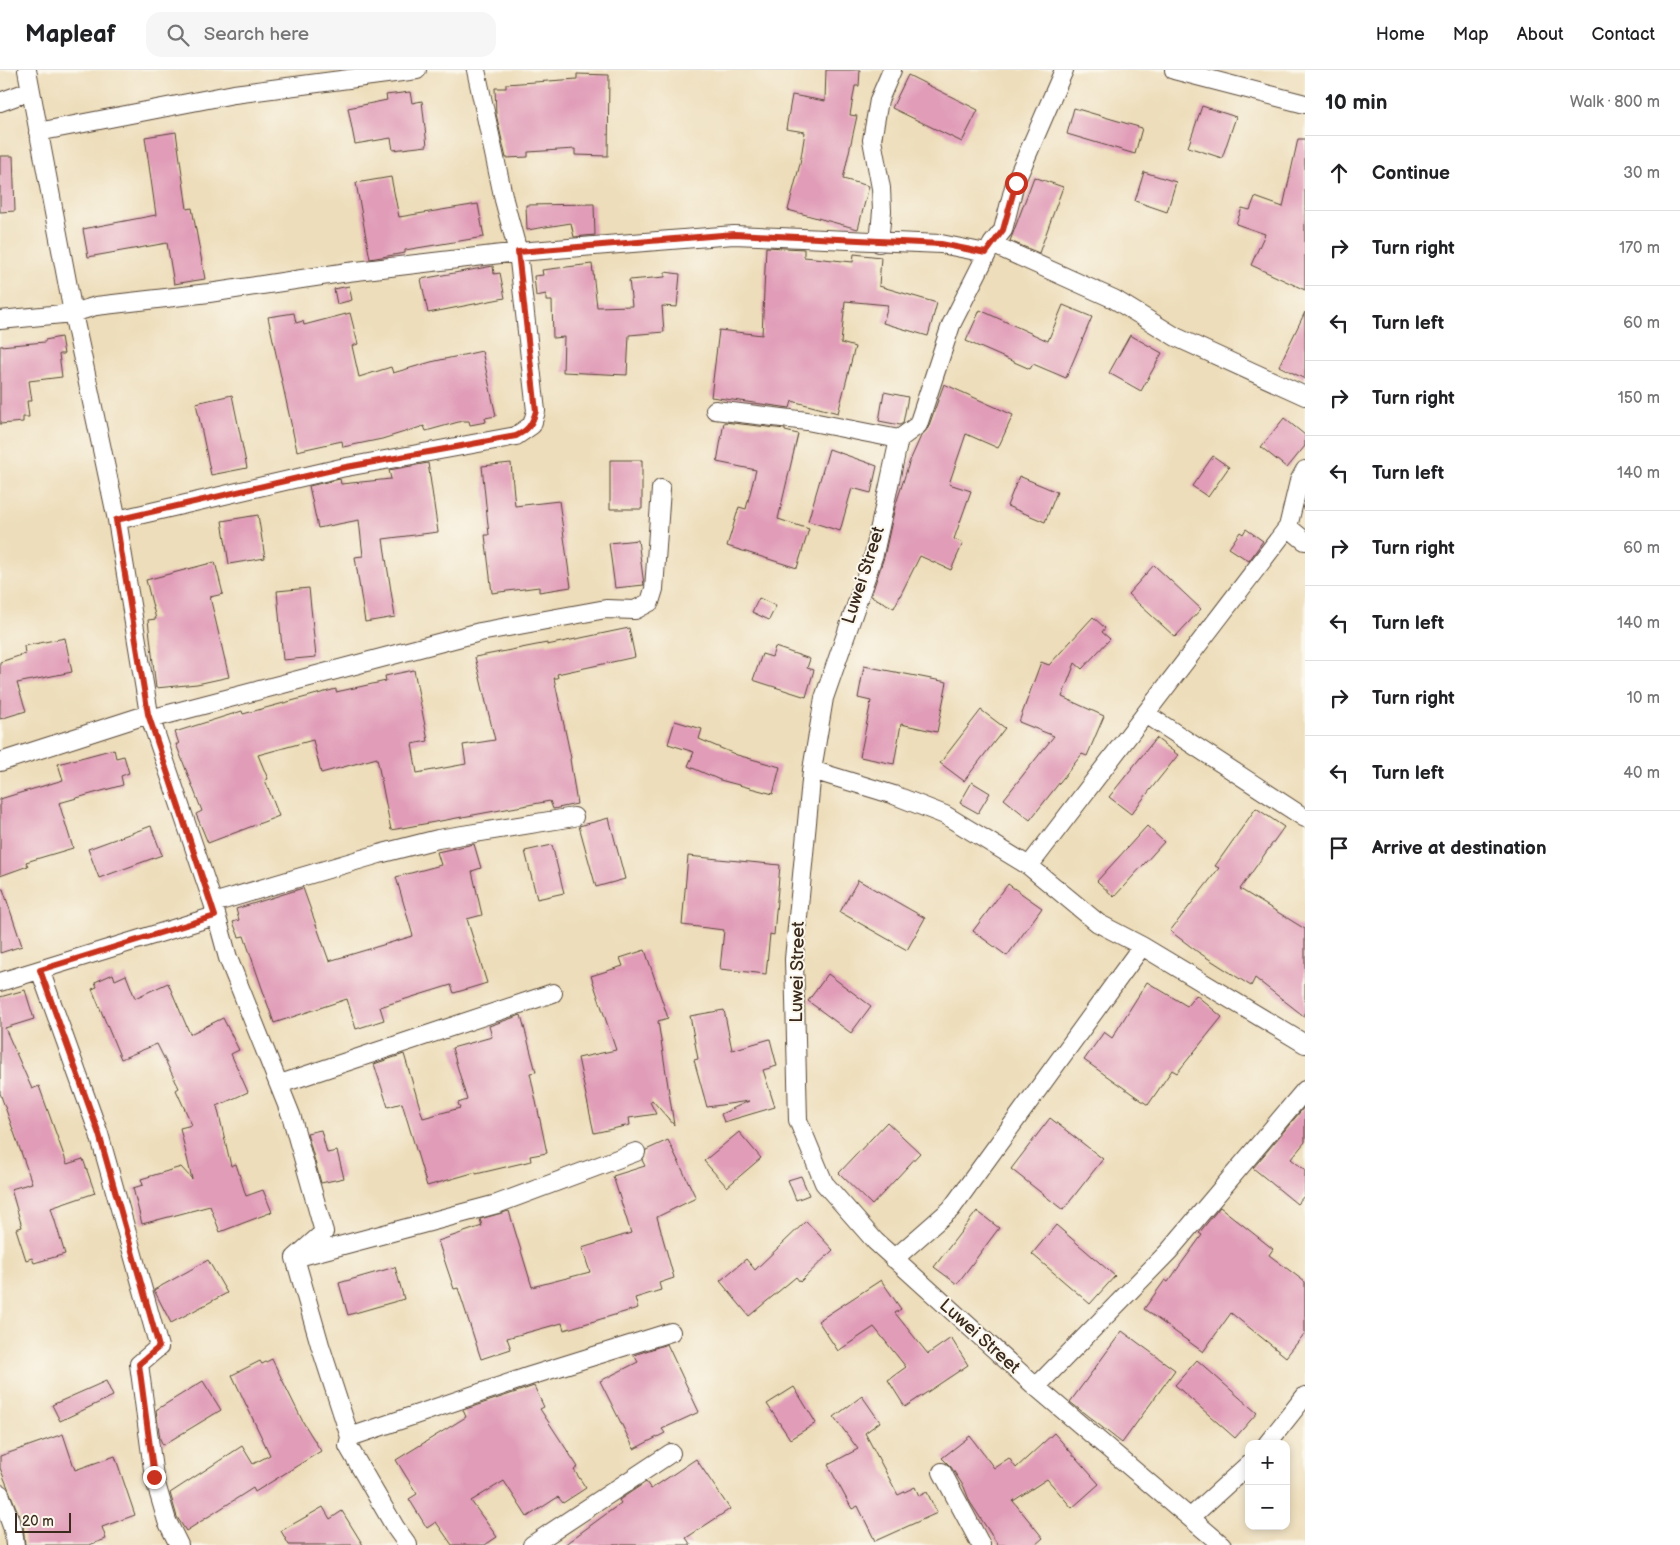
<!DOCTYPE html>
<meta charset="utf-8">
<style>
:root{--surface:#fff;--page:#f6f6f6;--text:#202124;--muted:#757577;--line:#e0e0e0}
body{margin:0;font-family:"Balsamiq Sans",sans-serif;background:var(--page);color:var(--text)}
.controls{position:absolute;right:15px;bottom:15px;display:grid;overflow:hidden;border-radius:10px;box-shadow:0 2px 8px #0003}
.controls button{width:45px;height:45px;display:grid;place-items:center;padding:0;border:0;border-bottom:1px solid var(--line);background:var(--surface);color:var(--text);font:25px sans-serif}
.scale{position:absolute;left:15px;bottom:12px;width:56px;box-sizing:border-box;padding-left:5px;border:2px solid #3b2a1e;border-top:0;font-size:14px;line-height:18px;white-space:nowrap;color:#3b2a1e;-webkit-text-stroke:4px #fbf7ec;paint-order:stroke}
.stop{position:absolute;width:15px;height:15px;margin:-11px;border:4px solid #c8321e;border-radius:50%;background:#fff}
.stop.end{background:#c8321e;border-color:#fff;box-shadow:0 1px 5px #0008}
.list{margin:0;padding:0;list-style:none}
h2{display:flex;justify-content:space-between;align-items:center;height:65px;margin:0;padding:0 20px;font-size:21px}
h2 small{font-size:16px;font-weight:400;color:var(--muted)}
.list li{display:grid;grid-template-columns:32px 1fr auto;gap:15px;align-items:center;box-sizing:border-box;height:75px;padding:0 20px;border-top:1px solid var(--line)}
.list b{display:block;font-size:19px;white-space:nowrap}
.list em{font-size:16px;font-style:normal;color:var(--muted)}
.icon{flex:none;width:28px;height:28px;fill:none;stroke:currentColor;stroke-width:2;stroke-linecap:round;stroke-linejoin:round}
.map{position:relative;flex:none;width:1305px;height:1475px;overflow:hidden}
header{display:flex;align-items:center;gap:30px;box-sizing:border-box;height:70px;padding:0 25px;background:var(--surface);border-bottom:1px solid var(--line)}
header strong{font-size:24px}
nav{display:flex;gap:28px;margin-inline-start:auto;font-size:18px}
.search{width:350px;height:45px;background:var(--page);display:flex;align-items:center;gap:12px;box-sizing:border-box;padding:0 18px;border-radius:15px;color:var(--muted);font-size:19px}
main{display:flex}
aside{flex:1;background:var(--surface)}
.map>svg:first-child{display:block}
.building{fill:#e19db8}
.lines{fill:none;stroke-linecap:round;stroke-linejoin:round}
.street-casing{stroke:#564535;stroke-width:20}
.street{stroke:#fff;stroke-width:18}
.route{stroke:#c8321e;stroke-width:6}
.labels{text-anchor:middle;stroke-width:4;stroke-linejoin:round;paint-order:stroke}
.street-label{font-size:18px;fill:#3b2a1e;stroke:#fbf7ec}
</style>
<header>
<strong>Mapleaf</strong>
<div class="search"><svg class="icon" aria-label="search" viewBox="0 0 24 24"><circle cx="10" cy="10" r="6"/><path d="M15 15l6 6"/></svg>Search here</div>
<nav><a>Home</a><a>Map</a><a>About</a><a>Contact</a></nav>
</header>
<main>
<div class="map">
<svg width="1305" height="1475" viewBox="0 0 1305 1475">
<rect width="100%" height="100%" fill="#fbf7ec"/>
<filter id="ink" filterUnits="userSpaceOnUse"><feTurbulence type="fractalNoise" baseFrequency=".02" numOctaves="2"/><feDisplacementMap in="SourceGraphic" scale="10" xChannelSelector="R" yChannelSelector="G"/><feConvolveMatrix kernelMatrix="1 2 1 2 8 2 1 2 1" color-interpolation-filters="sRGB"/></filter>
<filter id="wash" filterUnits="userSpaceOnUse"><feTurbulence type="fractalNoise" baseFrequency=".0096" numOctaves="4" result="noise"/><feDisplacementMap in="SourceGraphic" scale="20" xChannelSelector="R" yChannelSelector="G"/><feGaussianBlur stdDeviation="1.12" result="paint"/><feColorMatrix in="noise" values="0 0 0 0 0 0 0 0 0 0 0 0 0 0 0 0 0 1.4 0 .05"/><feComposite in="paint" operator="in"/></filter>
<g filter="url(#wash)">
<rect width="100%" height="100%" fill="#edddba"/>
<g id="blocks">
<path class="building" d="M826 0H860L859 16H855L850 45 857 46 843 109 869 116 858 159 788 140 800 94 805 62 786 59 792 25 825 31Z
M577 4 609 5 608 86 575 85V79L528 82V87L506 88 496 44 495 18H506V14L577 9Z
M908 5 978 40 962 72 892 38Z
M410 22 412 33 422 31 427 76 393 80 391 68 355 74 348 38 387 30 386 25Z
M1202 36 1236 47 1222 88 1188 77Z
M1074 38 1142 58 1135 84 1067 64Z
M176 62 187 139 192 138 205 209 174 214 167 173 88 187 83 159 156 145 145 67Z
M1298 69H1305V220L1251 195 1265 164 1236 154 1242 138 1250 140 1255 127 1283 137Z
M0 86H13L15 141 0 142Z
M1144 102 1176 112 1167 142 1135 131Z
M391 107 399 147 478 134 484 167 405 180V183L370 189 356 113Z
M1034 107 1063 117 1039 183 1010 171Z
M594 134 595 165 574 167 571 153 527 160 526 135Z
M766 177 804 179V187L853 192 854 184 881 187 879 216 937 233 928 266 883 253 888 235 845 231 841 273 855 277 838 343 792 331 790 338 711 327 719 260 762 265Z
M592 194 597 237 632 236 629 210 665 207V202L680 204 677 237 662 236 664 262 629 265 627 305 563 302 564 267 553 268 552 231H546V224L536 226 534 206 543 205 542 200Z
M493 196 494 204 500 203 505 228 428 243 421 209Z
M349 216 352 230 337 234 334 219Z
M1063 235 1092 247 1066 308 1033 294 1030 299 966 271 980 240 1048 271Z
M1305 242V309L1279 296Z
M294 243 296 253 303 251 304 255 350 243 358 274 352 276 359 307 391 297 393 303 431 292 482 281 496 346 485 348 486 352 470 355 469 351H462L426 361 424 356 382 369 343 377 342 371 297 381 268 247Z
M1130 265 1162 283 1141 321 1109 303Z
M61 267 64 284H59L62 307 29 311 32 331H27L29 347H23V352L0 354V276L45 272V270Z
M944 314 1013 345 998 378 966 364 949 414 971 421 954 469 963 473 951 500 920 486 894 538 871 526 884 487 895 437 909 393 921 366 928 358Z
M884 322 908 327 903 353 900 355 879 351Z
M232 325 247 398 211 405 196 333Z
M1284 348 1305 365V376L1287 398 1261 377Z
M724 352 785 359V361L798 364 778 449 809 459 797 498 727 476 739 437 746 439 756 400 717 392Z
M829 379 877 396 871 423 852 418 840 461 808 451Z
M1213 386 1229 397 1208 427 1192 416Z
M610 390H642V439H610Z
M428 393 438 462 383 469 395 547 365 552 355 487 363 486 359 450 318 458 309 416 340 409 341 414 391 409 389 400Z
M511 393 515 436 559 431 571 517 539 522V517L492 523 485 465H489L482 396Z
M1019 406 1057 422 1045 452 1007 436Z
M258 445 265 488 229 494 222 451Z
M1246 459 1263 471 1249 491 1229 478 1240 462 1243 464Z
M638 470 644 515 615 518 609 473Z
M215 492 223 524 210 527 229 607 197 614 156 618 148 550 156 549 146 510Z
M1154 495 1201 539 1175 567 1128 524Z
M309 518 316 587 283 590 277 521Z
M759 528 776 536 769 550 752 542Z
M1093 547 1105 558 1102 562 1110 569 1082 599 1075 593 1062 627 1104 646 1087 686 1082 684 1030 750 1004 729 1054 666 1019 652 1041 592 1049 595Z
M629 558 635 587 557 604 558 608H554L571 688 570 689 577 734 553 739 550 731 391 760 377 688 321 703 313 670 258 685 268 709 265 710 279 746 208 773 196 744 202 741 176 674H179L175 662 242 641 243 644 336 619V622L386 611 385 606 414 600 428 671 412 674 417 703 466 694 463 675 495 670 475 587 547 573V575Z
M65 568 72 602 17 613 26 641 0 649V592L25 584 24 576Z
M775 577 810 589 807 598 814 600 806 627 753 610 762 584 772 587Z
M864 596 947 612 937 662 901 654 894 694 860 687 871 631 858 628Z
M981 640 1005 658 964 711 940 693Z
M675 651 702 659 699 669 737 685 780 697 773 724 720 710 688 696 694 682 668 674Z
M1156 668 1178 685 1131 744 1109 727Z
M114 679 116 688 124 686 129 703 121 706 123 715 59 733 73 778 26 792 28 796 0 806V729L63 710 58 694Z
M972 712 990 723 978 743 960 733Z
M1256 738 1284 757 1240 819 1305 859V947L1255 908 1251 916 1198 882 1170 861 1219 798 1215 796Z
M609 748 625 809 596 817 579 756Z
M151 756 162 785 99 808 88 779Z
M1147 756 1164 772 1114 827 1097 811Z
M474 774 481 798 472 801 482 845 467 849 487 913 454 923 451 915 380 937 384 950 356 959 347 929 274 953 244 866 239 867 233 852 239 850 236 839 303 818 329 891 413 866 396 807 441 795 437 782Z
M552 775 564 823 537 829 525 781Z
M688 786 780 795 774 865 770 864 766 904 720 899 724 860 682 855Z
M858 810 925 848 907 880 840 842Z
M1008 814 1042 838 1007 886 973 861Z
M0 819H3L22 876 0 883Z
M645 880 668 948 658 951 674 1055 652 1030 650 1032 656 1044 629 1048 630 1055 594 1063 578 988 616 980 591 906 623 896 620 888Z
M113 904 115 910 126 905 135 928 168 913 190 964 223 948 239 980 231 984 248 1022 217 1036 231 1096 236 1094 246 1126 263 1120 272 1142 220 1162 210 1136 142 1154 133 1118 143 1115 141 1109 181 1097 192 1109 180 1058 192 1055 176 1020 179 1018 157 974 121 989 92 919 97 917 95 912Z
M828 904 871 936 851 963 808 931Z
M1147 912 1187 936 1196 925 1222 947 1177 1003 1172 1000 1148 1035 1084 990 1104 962 1112 968Z
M25 920 34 949 5 958 32 1019 39 1016 67 1094 83 1089 95 1123 51 1138 65 1184 34 1193 32 1188 26 1190 16 1159 22 1157 11 1119 32 1113 0 1023V927Z
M724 940 732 980 770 969 777 996 763 1000 775 1037 724 1052 721 1044 749 1031 707 1037 694 990 698 989 690 946Z
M521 945 536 1002 530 1003 547 1083 530 1086 531 1091 476 1104V1102L427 1116 402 1033 388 1037 374 994 404 984 423 1048 460 1038 458 1033 467 1030 452 978 492 967 489 956Z
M1305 1036V1072L1291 1089 1305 1100V1125L1297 1134 1253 1098Z
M1050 1048 1103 1089 1063 1140 1011 1099Z
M887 1052 920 1083 872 1135 839 1103Z
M321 1060 327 1083 337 1081 344 1108 321 1113 307 1063Z
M739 1062 761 1088 727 1117 704 1091Z
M668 1070 696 1128 657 1147 674 1208 659 1213 661 1220 635 1228 638 1238 564 1260 562 1253 507 1268 511 1279 481 1289 458 1218 454 1219 438 1171 482 1156 480 1149 509 1141 532 1217 590 1202 582 1178 631 1163 613 1106 645 1096 642 1090 646 1080Z
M801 1106 809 1125 796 1130 788 1110Z
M1220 1137 1273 1179 1269 1185 1305 1212V1263L1286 1287 1231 1243 1203 1282 1144 1239 1165 1210 1168 1212 1202 1165 1199 1163Z
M977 1141 999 1158 957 1214 934 1197Z
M806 1151 833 1180 800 1212 796 1207 749 1246 720 1211 746 1189 755 1200Z
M1056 1155 1115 1206 1090 1234 1032 1184Z
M208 1190 227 1223 171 1253 154 1220Z
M395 1197 404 1229 348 1245 339 1213Z
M881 1210 901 1239 895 1243 928 1284 951 1268 968 1295 905 1337 888 1310 906 1297 874 1257 838 1281 818 1251Z
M1122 1261 1175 1300 1122 1373 1070 1332Z
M667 1274 699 1342 662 1359 665 1363 634 1379 600 1311 638 1292 634 1285Z
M272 1289 303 1352 321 1381 255 1422 253 1418 186 1461 177 1447 170 1423 242 1376 253 1394 270 1385 232 1305 260 1291 262 1294Z
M1197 1290 1257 1343 1235 1368 1175 1315Z
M106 1311 113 1326 60 1351 52 1335Z
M203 1311 221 1340 163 1375 160 1369 156 1340Z
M534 1316 544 1337 540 1339 578 1397 574 1400 586 1418 563 1433 558 1427 527 1447 504 1411 471 1431 497 1467 485 1475H452L436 1452 427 1458 409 1429 417 1424 396 1390 466 1347 463 1340Z
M794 1317 816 1353 790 1369 767 1334Z
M862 1326 880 1352 865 1363 898 1425 915 1417 919 1426 927 1422 937 1443 875 1471 858 1436 852 1439 828 1395 858 1379 834 1347Z
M1054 1363 1099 1414 1072 1438 1047 1409 1013 1431 1043 1468 1035 1475H998L970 1432 964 1417 951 1397 942 1388 970 1366 994 1398 1009 1388 1016 1398Z
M63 1364 75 1400 115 1386 135 1445 102 1457 106 1469 89 1475H25L23 1455 0 1398V1386Z
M696 1389 730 1439 686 1468 691 1475H564L621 1433 619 1430 646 1412 651 1419Z
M323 1437 330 1449 342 1441 363 1475H289L281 1461Z"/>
</g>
</g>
<g filter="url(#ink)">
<use href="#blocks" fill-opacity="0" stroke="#564535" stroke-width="1"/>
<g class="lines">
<g class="street-casing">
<path id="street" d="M27 0 73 243 117 450 149 644 213 833 228 888 291 1045 324 1162 295 1188 320 1275 350 1367 348 1376 395 1457 408 1475
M1064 0 1015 113 1003 160 992 174 1114 229 1176 267 1305 326
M1174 0 1305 34
M0 32 30 21
M38 62 234 24 417 0
M879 173 882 141 881 118 872 70 879 30 892 0
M992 174 951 255 918 355 899 369 874 484 824 628 812 700 794 889 798 1050 824 1113 875 1171 1036 1317 1222 1475
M0 250 73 243 96 236 209 223 348 202 518 182 734 165 941 174 986 183
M715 340 807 351 899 369
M117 450 341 398 516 366 532 355 536 341 518 182 504 130 476 0
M1288 457 1305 471
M1146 644 1305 748
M150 649 480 562 606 539 635 540 650 532 654 519 661 419
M0 692 149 644
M812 700 894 725 945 745 1029 796 1098 853 1142 876 1305 974
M1029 796 1288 457 1299 411 1305 400
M213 833 379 784 438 769 574 747
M40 900 99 1064 159 1277 139 1294 154 1407 167 1451 179 1475
M0 912 215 846
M280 1014 553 923
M298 1187 497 1134 636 1082
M894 1189 951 1139 1142 876
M1036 1317 1169 1181 1305 1020
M350 1367 530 1306 671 1262
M1267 1374 1305 1326
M942 1402 981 1475
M0 1424 13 1459 15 1475
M1190 1448 1249 1394
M532 1475 671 1383"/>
</g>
<use href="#street" class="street"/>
</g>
</g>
<g class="lines" filter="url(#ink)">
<path class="route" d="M154 1407 139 1294 159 1277 99 1064 40 900 215 846 148 644 116 450 341 398 516 366C528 360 532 355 536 341L518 182 734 164 941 174 986 183 1003 160 1016 113"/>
</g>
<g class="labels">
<g class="street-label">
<text transform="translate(863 505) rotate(-72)" y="6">Luwei Street</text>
<text transform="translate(797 902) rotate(-89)" y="6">Luwei Street</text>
<text transform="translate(980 1266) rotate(42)" y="6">Luwei Street</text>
</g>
</g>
</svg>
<div class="controls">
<button>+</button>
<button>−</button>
</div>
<div class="scale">20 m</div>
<div class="stop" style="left:1016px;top:113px"></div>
<div class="stop end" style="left:154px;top:1407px"></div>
</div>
<aside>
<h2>10 min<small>Walk · 800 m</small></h2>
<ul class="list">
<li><svg class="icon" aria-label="ahead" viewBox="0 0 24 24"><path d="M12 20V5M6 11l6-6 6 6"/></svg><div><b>Continue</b></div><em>30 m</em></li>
<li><svg class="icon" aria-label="right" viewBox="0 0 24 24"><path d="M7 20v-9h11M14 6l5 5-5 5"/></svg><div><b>Turn right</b></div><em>170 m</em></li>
<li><svg class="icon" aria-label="left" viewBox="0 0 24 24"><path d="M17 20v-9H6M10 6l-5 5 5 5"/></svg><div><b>Turn left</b></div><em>60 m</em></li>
<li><svg class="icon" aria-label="right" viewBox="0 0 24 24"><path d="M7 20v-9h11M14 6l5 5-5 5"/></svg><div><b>Turn right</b></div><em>150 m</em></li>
<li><svg class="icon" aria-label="left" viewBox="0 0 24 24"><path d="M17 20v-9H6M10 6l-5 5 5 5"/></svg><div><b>Turn left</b></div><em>140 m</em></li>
<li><svg class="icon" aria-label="right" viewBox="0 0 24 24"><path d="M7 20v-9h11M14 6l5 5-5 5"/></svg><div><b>Turn right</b></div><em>60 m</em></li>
<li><svg class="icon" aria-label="left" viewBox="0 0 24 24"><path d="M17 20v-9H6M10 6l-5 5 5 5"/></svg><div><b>Turn left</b></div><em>140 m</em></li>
<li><svg class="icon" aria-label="right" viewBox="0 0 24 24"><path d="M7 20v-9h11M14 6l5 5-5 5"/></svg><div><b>Turn right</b></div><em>10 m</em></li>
<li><svg class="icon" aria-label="left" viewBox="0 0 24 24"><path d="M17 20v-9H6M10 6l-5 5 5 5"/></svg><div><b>Turn left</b></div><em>40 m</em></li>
<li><svg class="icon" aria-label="arrive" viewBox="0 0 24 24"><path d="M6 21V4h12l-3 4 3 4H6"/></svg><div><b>Arrive at destination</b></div></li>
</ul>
</aside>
</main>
